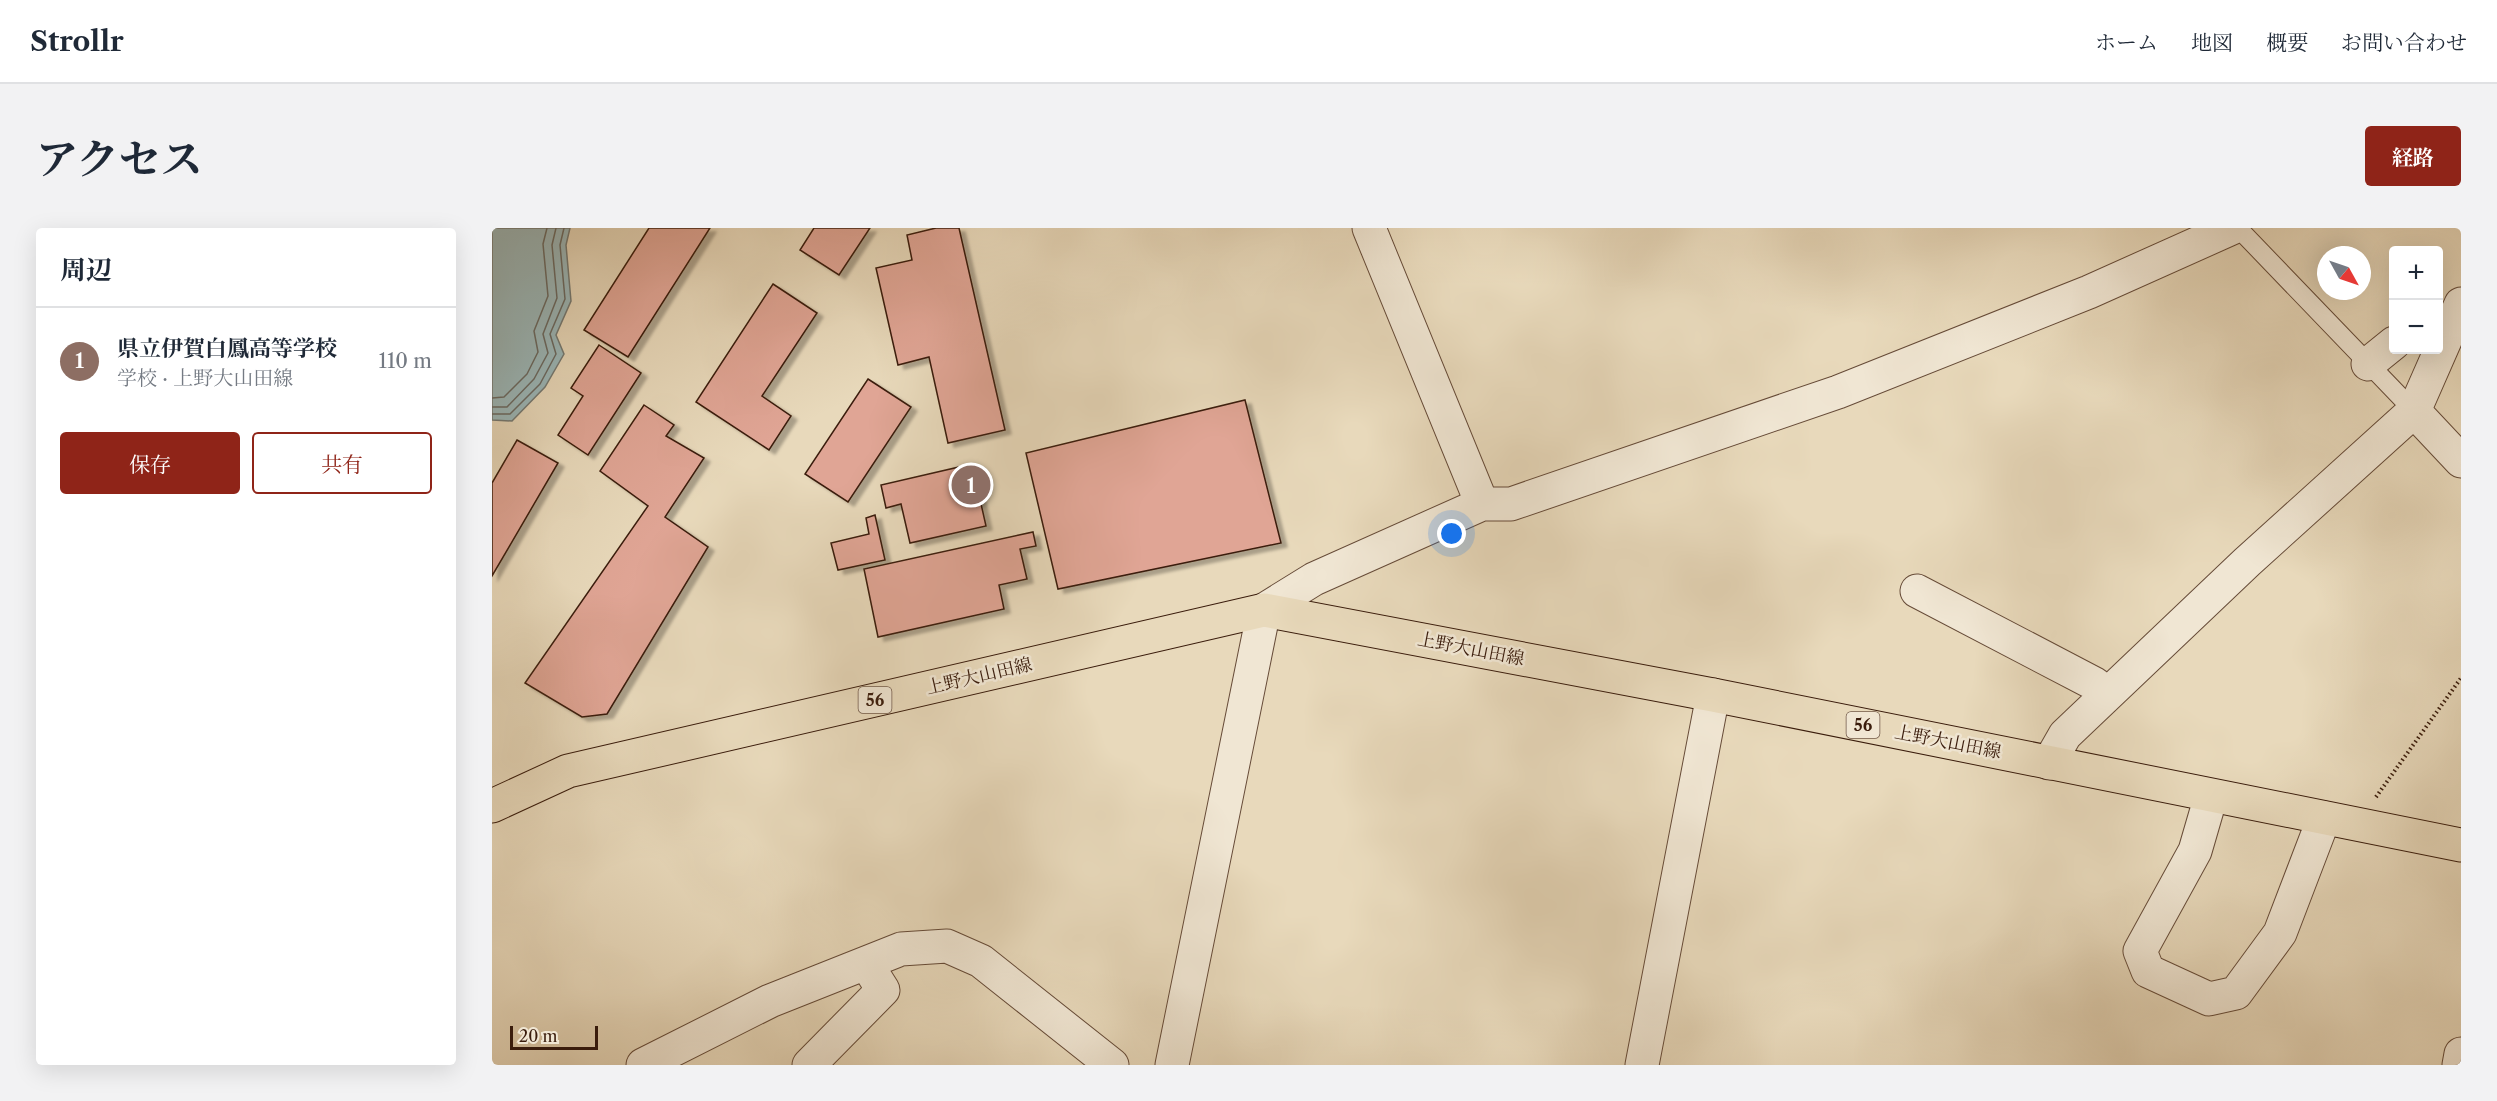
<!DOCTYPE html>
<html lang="ja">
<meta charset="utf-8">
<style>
:root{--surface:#fff;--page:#f2f2f3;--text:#1f2937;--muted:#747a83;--line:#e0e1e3;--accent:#8f2418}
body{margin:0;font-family:"Libre Caslon Text","Noto Serif JP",serif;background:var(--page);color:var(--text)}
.controls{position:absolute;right:18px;top:18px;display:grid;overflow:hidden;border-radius:6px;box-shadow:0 6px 24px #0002}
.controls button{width:54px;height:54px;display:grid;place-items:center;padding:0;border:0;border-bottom:2px solid var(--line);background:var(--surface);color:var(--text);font:30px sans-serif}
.compass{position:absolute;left:1825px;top:18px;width:54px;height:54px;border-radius:50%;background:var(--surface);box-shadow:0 6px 24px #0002;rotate:130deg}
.scale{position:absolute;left:18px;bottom:15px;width:88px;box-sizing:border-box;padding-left:6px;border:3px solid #3a1c0c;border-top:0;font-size:16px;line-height:21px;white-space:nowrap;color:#3a1c0c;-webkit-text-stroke:4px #f0e6d3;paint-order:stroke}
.you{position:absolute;left:960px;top:306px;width:21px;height:21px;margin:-15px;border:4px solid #fff;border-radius:50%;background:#1a73e8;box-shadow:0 0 0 9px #1a73e833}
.badge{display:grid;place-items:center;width:39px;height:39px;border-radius:50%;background:var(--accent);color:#fff;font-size:20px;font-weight:700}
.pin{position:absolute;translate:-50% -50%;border:3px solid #fff;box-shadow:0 2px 6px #0006}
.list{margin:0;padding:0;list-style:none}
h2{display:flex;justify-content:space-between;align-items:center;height:78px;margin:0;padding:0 24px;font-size:26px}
h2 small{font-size:20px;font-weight:400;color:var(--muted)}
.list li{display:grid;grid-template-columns:39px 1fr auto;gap:18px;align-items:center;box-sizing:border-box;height:108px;padding:0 24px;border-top:2px solid var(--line)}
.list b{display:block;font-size:22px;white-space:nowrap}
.list p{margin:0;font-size:20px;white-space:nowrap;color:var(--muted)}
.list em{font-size:20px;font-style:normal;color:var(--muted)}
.actions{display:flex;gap:12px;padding:18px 24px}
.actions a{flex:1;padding:14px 0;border:2px solid var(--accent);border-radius:6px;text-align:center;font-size:21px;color:var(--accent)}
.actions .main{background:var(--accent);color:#fff}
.map{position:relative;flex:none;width:1969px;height:837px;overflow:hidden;border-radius:6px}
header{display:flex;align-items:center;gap:36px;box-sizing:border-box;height:84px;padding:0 30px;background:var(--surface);border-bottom:2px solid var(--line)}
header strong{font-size:28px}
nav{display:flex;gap:33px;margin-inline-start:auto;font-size:21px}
.intro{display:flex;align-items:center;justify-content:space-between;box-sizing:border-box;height:144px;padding:0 36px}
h1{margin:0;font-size:42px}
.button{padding:15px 27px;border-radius:6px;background:var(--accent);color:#fff;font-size:21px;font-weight:700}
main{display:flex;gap:36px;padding:0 36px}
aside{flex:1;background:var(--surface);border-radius:6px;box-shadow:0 6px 24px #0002}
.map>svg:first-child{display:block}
.water{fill:#9bb8ba;stroke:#747a74;stroke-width:1.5}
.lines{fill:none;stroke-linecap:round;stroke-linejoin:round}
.shore{stroke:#6a6a63;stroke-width:1.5}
.building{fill:#e0a595;stroke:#3a1c0c;stroke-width:1.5;filter:url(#shadow)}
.lane-casing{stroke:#664b38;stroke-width:20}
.street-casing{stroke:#664b38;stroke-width:35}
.primary-casing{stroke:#3a1c0c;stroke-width:35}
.path{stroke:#3a1c0c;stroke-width:4;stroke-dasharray:1.5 3;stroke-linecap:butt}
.lane{stroke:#f0e6d3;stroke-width:18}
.street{stroke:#f0e6d3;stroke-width:33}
.primary{stroke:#e8d9bb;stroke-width:33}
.labels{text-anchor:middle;stroke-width:5;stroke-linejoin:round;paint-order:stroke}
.shield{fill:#f0e6d3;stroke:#715948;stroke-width:1.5}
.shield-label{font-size:16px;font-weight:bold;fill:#3a1c0c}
.street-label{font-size:18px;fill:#3a1c0c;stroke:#f0e6d3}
</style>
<header>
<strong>Strollr</strong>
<nav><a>ホーム</a><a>地図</a><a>概要</a><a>お問い合わせ</a></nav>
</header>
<div class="intro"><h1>アクセス</h1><a class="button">経路</a></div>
<main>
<aside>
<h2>周辺<small></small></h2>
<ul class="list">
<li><span class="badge" style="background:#8d6e63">1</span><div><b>県立伊賀白鳳高等学校</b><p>学校 · 上野大山田線</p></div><em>110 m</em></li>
</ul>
<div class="actions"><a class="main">保存</a><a>共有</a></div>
</aside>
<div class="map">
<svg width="1969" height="837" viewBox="0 0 1969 837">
<defs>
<filter id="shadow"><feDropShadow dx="6" dy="4" stdDeviation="1.5" flood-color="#0004"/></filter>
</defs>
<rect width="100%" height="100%" fill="#e8d9bb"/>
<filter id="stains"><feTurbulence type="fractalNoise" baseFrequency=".00333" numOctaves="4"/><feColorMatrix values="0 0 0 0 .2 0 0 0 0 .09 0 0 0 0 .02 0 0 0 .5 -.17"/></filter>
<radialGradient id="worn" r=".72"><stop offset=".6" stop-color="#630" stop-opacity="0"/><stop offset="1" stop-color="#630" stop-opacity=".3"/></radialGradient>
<path class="water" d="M0 0H78L74 17 79 73 64 107 72 126 53 159 20 193 0 192Z"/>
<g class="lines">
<path class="shore" d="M0 170 12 169 35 146 46 124 42 103 56 68 51 16 55 0
M0 179H15L42 151 56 125 51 106 65 70 60 17 64 0
M0 186H18L48 156 64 126 58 106 73 71 68 17 72 0"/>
</g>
<path class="building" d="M157 0H218L136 129 92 102Z
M322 0H378L347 47 308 22Z
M444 0H467L513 202 456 215 437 129 406 137 384 40 420 32 415 7Z
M281 56 325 85 270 168 299 188 277 222 204 174Z
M107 117 149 145 96 227 66 207 91 168 79 160Z
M376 151 419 179 356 274 313 246Z
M753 172 789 315 566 361 534 225Z
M152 177 182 197 174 208 212 230 173 289 216 319 115 486 90 489 33 455 156 278 108 243Z
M25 212 66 235 0 348V255Z
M480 236 494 298 418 315 409 276 394 280 389 257Z
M383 287 393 332 346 342 339 315 377 306 374 290Z
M541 304 544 318 528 321 535 351 507 357 512 381 386 409 372 341Z"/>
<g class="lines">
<g class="lane-casing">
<path id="lane" d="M1746 0 1922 183"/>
</g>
<g class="street-casing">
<path id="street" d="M877 0 990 276
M1876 136 1902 115
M1922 183 1969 233
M1425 363 1603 456 1612 470
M1557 535 1573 507 1755 334 1922 183 1969 76
M1719 568 1703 623 1648 723 1656 743 1717 771 1744 765 1788 705 1832 590
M151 837 278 773 409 721 455 718 489 733 620 837
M317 837 391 762 374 735
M680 837 772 382 822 351 990 276H1019L1346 164 1597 64 1740 0
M1150 837 1221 467
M1967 837 1969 826"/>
</g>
<g class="primary-casing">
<path id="primary" d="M0 578 76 543 772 382 1221 467 1969 617"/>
</g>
<path class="path" d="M1884 569 1969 450"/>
<use href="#lane" class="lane"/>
<use href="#street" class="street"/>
<use href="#primary" class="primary"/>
</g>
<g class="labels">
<g class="shield">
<rect x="366.5" y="459" width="33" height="26" rx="4.5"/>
<rect x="1354.5" y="484" width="33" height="26" rx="4.5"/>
</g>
<g class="shield-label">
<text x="383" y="478">56</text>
<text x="1371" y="503">56</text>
</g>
<g class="street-label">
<text transform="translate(979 421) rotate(11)" y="6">上野大山田線</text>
<text transform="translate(487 448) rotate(-13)" y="6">上野大山田線</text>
<text transform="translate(1456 514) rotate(11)" y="6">上野大山田線</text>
</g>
</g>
<rect width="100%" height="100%" filter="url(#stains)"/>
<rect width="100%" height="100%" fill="url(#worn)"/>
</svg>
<div class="controls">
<button>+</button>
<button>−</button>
</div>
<svg class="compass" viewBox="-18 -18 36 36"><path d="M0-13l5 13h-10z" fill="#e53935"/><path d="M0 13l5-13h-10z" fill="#747a83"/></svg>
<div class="scale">20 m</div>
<div class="you"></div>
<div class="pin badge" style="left:479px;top:257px;background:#8d6e63">1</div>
</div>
</main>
